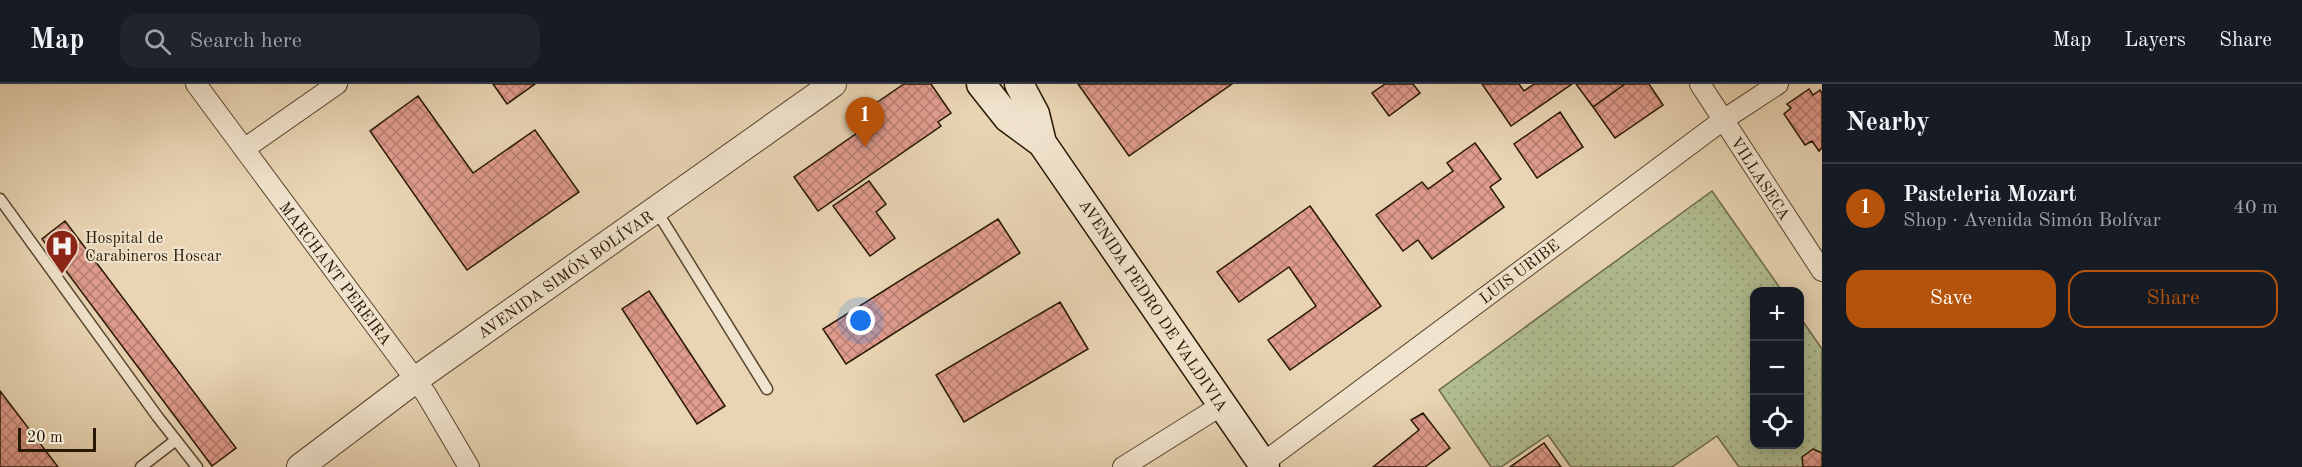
<!DOCTYPE html>
<meta charset="utf-8">
<style>
:root{--surface:#171b24;--page:#20242c;--text:#f1f3f6;--muted:#9ea1a6;--line:#363941;--accent:#b45309}
body{margin:0;font-family:"Old Standard TT",serif;background:var(--page);color:var(--text)}
.controls{position:absolute;right:18px;bottom:18px;display:grid;overflow:hidden;border-radius:12px;box-shadow:0 3px 15px #0003}
.controls button{width:54px;height:54px;display:grid;place-items:center;padding:0;border:0;border-bottom:2px solid var(--line);background:var(--surface);color:var(--text);font:30px sans-serif}
.scale{position:absolute;left:18px;bottom:15px;width:78px;box-sizing:border-box;padding-left:6px;border:3px solid #271703;border-top:0;font-size:16px;line-height:21px;white-space:nowrap;color:#271703;-webkit-text-stroke:4px #f1e4ce;paint-order:stroke}
.you{position:absolute;left:861px;top:237px;width:21px;height:21px;margin:-15px;border:4px solid #fff;border-radius:50%;background:#1a73e8;box-shadow:0 0 0 9px #1a73e833}
.badge{display:grid;place-items:center;width:39px;height:39px;border-radius:50%;background:var(--accent);color:#fff;font-size:20px;font-weight:700}
.pin{position:absolute;translate:-50% -50px;filter:drop-shadow(0 2px 3px #0008)}
.pin::after{content:'';position:absolute;top:32px;width:21px;height:18px;background:inherit;clip-path:polygon(0 0,100% 0,50% 100%)}
.list{margin:0;padding:0;list-style:none}
h2{display:flex;justify-content:space-between;align-items:center;height:78px;margin:0;padding:0 24px;font-size:26px}
h2 small{font-size:20px;font-weight:400;color:var(--muted)}
.list li{display:grid;grid-template-columns:39px 1fr auto;gap:18px;align-items:center;box-sizing:border-box;height:90px;padding:0 24px;border-top:2px solid var(--line)}
.list b{display:block;font-size:22px;white-space:nowrap}
.list p{margin:0;font-size:20px;white-space:nowrap;color:var(--muted)}
.list em{font-size:20px;font-style:normal;color:var(--muted)}
.actions{display:flex;gap:12px;padding:18px 24px}
.actions a{flex:1;padding:14px 0;border:2px solid var(--accent);border-radius:18px;text-align:center;font-size:21px;color:var(--accent)}
.actions .main{background:var(--accent);color:#fff}
.icon{flex:none;width:33px;height:33px;fill:none;stroke:currentColor;stroke-width:2;stroke-linecap:round;stroke-linejoin:round}
.map{position:relative;flex:none;width:1822px;height:383px;overflow:hidden}
header{display:flex;align-items:center;gap:36px;box-sizing:border-box;height:84px;padding:0 30px;background:var(--surface);border-bottom:2px solid var(--line)}
header strong{font-size:28px}
nav{display:flex;gap:33px;margin-inline-start:auto;font-size:21px}
.search{width:420px;height:54px;background:var(--page);display:flex;align-items:center;gap:15px;box-sizing:border-box;padding:0 21px;border-radius:18px;color:var(--muted);font-size:22px}
main{display:flex}
aside{flex:1;background:var(--surface)}
.map>svg:first-child{display:block}
.park{fill:url(#park-dots);stroke:#6c6a4a;stroke-width:1.5}
.building{fill:url(#building-cross-hatch);stroke:#271703;stroke-width:1.5}
.lines{fill:none;stroke-linecap:round;stroke-linejoin:round}
.service-casing{stroke:#58462f;stroke-width:13}
.minor-casing{stroke:#58462f;stroke-width:22}
.tertiary-casing{stroke:#58462f;stroke-width:28}
.secondary-casing{stroke:#271703;stroke-width:31}
.service{stroke:#f1e4ce;stroke-width:10}
.minor{stroke:#f1e4ce;stroke-width:20}
.tertiary{stroke:#f1e4ce;stroke-width:26}
.secondary{stroke:#f1e4ce;stroke-width:28}
.labels{text-anchor:middle;stroke-width:4.5;stroke-linejoin:round;paint-order:stroke}
.street-label{font-size:16px;fill:#271703;stroke:#f1e4ce}
.poi-label{font-size:16px;fill:#271703;stroke:#f1e4ce;text-anchor:start}
</style>
<header>
<strong>Map</strong>
<div class="search"><svg class="icon" aria-label="search" viewBox="0 0 24 24"><circle cx="10" cy="10" r="6"/><path d="M15 15l6 6"/></svg>Search here</div>
<nav><a>Map</a><a>Layers</a><a>Share</a></nav>
</header>
<main>
<div class="map">
<svg width="1822" height="383" viewBox="0 0 1822 383">
<defs>
<pattern id="park-dots" width="8" height="8" patternUnits="userSpaceOnUse" patternTransform="scale(1.5)"><rect width="8" height="8" fill="#b1be91"/><path d="M2 2h.1M6 6h.1" fill="none" stroke="#98a37b" stroke-width="1.8" stroke-linecap="round"/></pattern>
<pattern id="building-cross-hatch" width="8" height="8" patternUnits="userSpaceOnUse" patternTransform="scale(1.5)"><rect width="8" height="8" fill="#e09c8d"/><path d="M0 0l8 8M0 8l8-8" fill="none" stroke="#b67e71"/></pattern>
</defs>
<rect width="100%" height="100%" fill="#e9d5b4"/>
<filter id="stains"><feTurbulence type="fractalNoise" baseFrequency=".00333" numOctaves="4"/><feColorMatrix values="0 0 0 0 .2 0 0 0 0 .09 0 0 0 0 .02 0 0 0 .5 -.17"/></filter>
<radialGradient id="worn" r=".72"><stop offset=".6" stop-color="#630" stop-opacity="0"/><stop offset="1" stop-color="#630" stop-opacity=".3"/></radialGradient>
<path class="park" d="M1712 107 1782 207H1754V360H1800V233L1822 265V383H1739L1717 352 1672 383H1571L1548 351 1501 383H1491L1439 306Z"/>
<path class="building" d="M493 0H535L507 20Z
M904 0H931L951 29 938 38 941 42 818 127 794 93 867 42 860 30Z
M1078 0H1232L1129 72Z
M1385 0H1413L1420 9 1389 32 1372 9Z
M1482 0H1519L1524 7 1534 0H1572L1511 42Z
M1576 0H1625L1593 23Z
M1625 0H1649L1663 21 1615 54 1593 23Z
M1809 5 1813 11 1820 6 1822 9V64L1819 67 1812 57 1805 61 1784 30 1791 24 1787 20Z
M418 12 473 89 535 46 579 108 467 186 370 47Z
M1560 28 1583 63 1537 94 1514 60Z
M1475 59 1501 95 1490 103 1504 123 1432 175 1418 156 1403 167 1376 131 1422 98 1428 105 1453 87 1447 79Z
M869 97 886 120 876 128 895 154 870 172 833 122Z
M1310 122 1381 222 1290 286 1268 256 1316 222 1289 183 1239 218 1217 188Z
M998 135 1020 169 846 280 823 245Z
M65 137 236 364 212 382 42 155Z
M649 207 725 322 697 340 622 225Z
M1060 218 1088 265 964 338 936 291Z
M0 307 58 383H0Z
M1423 329 1450 364 1425 383H1373L1419 346 1411 336Z
M1544 359 1561 383H1510Z
M1813 365 1822 369V383H1803L1802 373Z"/>
<g class="lines">
<g class="service-casing">
<path id="service" d="M0 115 157 332 197 383
M656 126 767 305
M141 383 176 356"/>
</g>
<g class="minor-casing">
<path id="minor" d="M196 0 426 310 469 383
M1700 0 1822 187
M244 65 337 0
M1263 379 1723 36 1778 0
M1123 383 1222 321"/>
</g>
<g class="tertiary-casing">
<path id="tertiary" d="M300 383 415 296 833 0"/>
</g>
<g class="secondary-casing">
<path id="secondary" d="M981 0 1008 34 1042 59 1265 383
M1019 0 1035 30 1042 59"/>
</g>
<use href="#service" class="service"/>
<use href="#minor" class="minor"/>
<use href="#tertiary" class="tertiary"/>
<use href="#secondary" class="secondary"/>
</g>
<defs>
<g id="hospital-pin" transform="scale(1.725)"><path d="M0 17L-7.5 6A9.5 9.5 0 1 1 7.5 6Z" fill="#8f2418" stroke="#f1e4ce"/><path d="M-5-5h3v3.5h4V-5h3V5h-3V1.5h-4V5h-3Z" fill="#fff"/></g>
</defs>
<g fill-rule="evenodd">
<use href="#hospital-pin" x="62" y="162"/>
</g>
<g class="labels">
<g class="street-label">
<text transform="translate(1761 94) rotate(57)" y="6">VILLASECA</text>
<text transform="translate(1519 187) rotate(-37)" y="6">LUIS URIBE</text>
<text transform="translate(336 189) rotate(53)" y="6">MARCHANT PEREIRA</text>
<text transform="translate(565 190) rotate(-35)" y="6">AVENIDA SIMÓN BOLÍVAR</text>
<text transform="translate(1154 221) rotate(56)" y="6">AVENIDA PEDRO DE VALDIVIA</text>
</g>
<g class="poi-label">
<text x="85" y="159">Hospital de<tspan x="85" dy="18">Carabineros Hoscar</tspan></text>
</g>
</g>
<rect width="100%" height="100%" filter="url(#stains)"/>
<rect width="100%" height="100%" fill="url(#worn)"/>
</svg>
<div class="controls">
<button>+</button>
<button>−</button>
<button><svg class="icon" aria-label="locate" viewBox="0 0 24 24"><circle cx="12" cy="12" r="6"/><path d="M12 2v4M12 18v4M2 12h4M18 12h4"/></svg></button>
</div>
<div class="scale">20 m</div>
<div class="you"></div>
<div class="pin badge" style="left:865px;top:63px">1</div>
</div>
<aside>
<h2>Nearby<small></small></h2>
<ul class="list">
<li><span class="badge">1</span><div><b>Pasteleria Mozart</b><p>Shop · Avenida Simón Bolívar</p></div><em>40 m</em></li>
</ul>
<div class="actions"><a class="main">Save</a><a>Share</a></div>
</aside>
</main>
